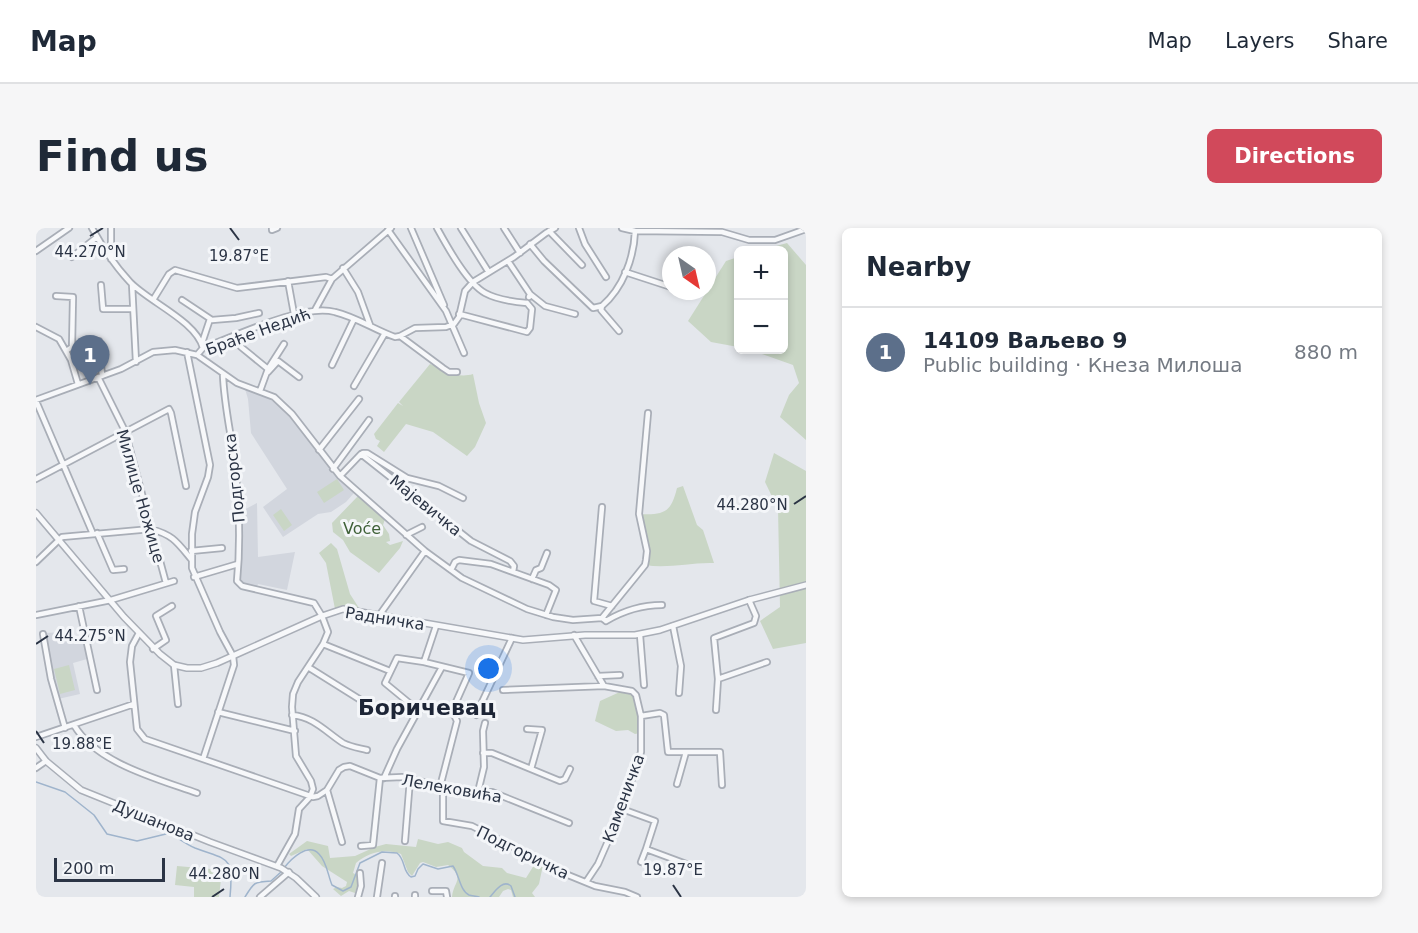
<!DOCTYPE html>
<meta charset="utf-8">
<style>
:root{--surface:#fff;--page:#f6f6f7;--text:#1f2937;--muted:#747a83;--line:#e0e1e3;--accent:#d1495b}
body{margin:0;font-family:"DejaVu Sans",sans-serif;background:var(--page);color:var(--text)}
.controls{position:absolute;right:18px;top:18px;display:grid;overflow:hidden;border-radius:9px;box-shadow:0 3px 9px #0003}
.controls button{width:54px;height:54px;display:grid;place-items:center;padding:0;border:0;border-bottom:2px solid var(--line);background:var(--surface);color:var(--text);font:30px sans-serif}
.compass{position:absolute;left:626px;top:18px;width:54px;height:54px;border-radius:50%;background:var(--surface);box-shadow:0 3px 9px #0003;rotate:146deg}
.scale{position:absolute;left:18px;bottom:15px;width:111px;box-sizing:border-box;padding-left:6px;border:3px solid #2b3445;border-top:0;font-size:16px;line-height:21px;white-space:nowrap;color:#2b3445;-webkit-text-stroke:4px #f4f6f9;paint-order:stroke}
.you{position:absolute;left:453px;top:441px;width:21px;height:21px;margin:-15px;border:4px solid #fff;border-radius:50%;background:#1a73e8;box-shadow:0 0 0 9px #1a73e833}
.badge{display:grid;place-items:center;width:39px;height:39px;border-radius:50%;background:var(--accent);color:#fff;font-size:20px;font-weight:700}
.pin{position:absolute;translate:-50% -50px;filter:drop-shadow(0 2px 3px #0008)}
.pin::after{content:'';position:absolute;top:32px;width:21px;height:18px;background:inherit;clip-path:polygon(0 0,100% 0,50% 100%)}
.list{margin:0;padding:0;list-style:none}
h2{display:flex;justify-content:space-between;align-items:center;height:78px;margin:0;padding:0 24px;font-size:26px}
h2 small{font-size:20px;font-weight:400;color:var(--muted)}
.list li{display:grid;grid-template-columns:39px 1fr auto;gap:18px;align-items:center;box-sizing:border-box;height:90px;padding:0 24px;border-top:2px solid var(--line)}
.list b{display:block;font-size:22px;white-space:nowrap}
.list p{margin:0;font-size:20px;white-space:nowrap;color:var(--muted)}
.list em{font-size:20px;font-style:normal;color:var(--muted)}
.map{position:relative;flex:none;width:770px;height:669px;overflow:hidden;border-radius:9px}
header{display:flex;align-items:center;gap:36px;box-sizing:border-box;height:84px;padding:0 30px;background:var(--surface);border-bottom:2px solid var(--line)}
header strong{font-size:28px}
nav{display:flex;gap:33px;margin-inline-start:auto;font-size:21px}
.intro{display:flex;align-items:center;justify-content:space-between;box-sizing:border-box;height:144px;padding:0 36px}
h1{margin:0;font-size:42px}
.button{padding:15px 27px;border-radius:9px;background:var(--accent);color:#fff;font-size:21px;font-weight:700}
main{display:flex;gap:36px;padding:0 36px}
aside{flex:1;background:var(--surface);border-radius:9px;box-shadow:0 3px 9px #0003}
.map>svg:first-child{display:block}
.built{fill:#d2d6de}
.green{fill:#c9d6c5}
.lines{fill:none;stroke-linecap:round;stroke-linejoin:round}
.stream{stroke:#9fb4cc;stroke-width:1.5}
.minor-casing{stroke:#a9aeb7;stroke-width:8}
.tertiary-casing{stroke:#a9aeb7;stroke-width:8}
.minor{stroke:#f7f8fa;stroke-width:4.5}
.tertiary{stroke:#f7f8fa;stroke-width:5}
.ticks{fill:none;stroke:#2b3445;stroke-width:2}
.labels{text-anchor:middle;stroke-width:6;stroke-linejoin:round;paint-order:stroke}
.street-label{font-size:16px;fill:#2b3445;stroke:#f4f6f9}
.park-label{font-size:16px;fill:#3f6138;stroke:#f4f6f9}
.district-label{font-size:22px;font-weight:bold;fill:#1d2536;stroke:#f4f6f9}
.ticks-label{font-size:15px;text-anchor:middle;fill:#2b3445;stroke:#f4f6f9;stroke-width:6;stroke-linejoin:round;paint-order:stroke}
</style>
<header>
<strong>Map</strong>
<nav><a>Map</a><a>Layers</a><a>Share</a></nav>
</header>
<div class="intro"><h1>Find us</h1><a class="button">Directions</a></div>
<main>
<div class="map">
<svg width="770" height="669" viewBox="0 0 770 669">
<rect width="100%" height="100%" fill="#e4e7ec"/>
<path class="built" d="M209 161 234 171 251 185 297 244 318 265 310 274 295 284 282 286 247 309 227 279 251 261 215 205 212 171Z
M221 275 222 329 259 324 251 362 222 356 221 359 204 355 206 283Z
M30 404 32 413 47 411 51 431 37 435 44 466 22 471 8 405Z"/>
<path class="green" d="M751 15 770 37V212L744 189 753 167 763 155 757 137 715 122H748V22H726Z
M702 29V119L675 114 652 93 690 33Z
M394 136C408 142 421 151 437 146L443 175 450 195 439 219 431 228 397 204 370 196 348 224 341 218 344 213 340 211 338 206 362 175 367 178 363 174Z
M738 225 770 243V415L737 421 724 393 744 379 742 281 729 254Z
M301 251 308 262 288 275 281 264Z
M647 258 661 297 667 302 678 335C655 334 632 341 609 337L611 327 603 286C628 287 635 285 641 260Z
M322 268 349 291 347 297 353 306 354 313 350 314 354 317 367 313 364 320 343 345 314 324 307 312 297 304 296 295Z
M245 281 256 297 248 303 237 287Z
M295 315 301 321 314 366 323 380 306 378 299 381 290 335 283 325Z
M33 437 39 462 24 466 18 441Z
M586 463 599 468 604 491V505L599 506 592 502 580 503 559 493 564 473Z
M382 611 402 616 412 614 426 620 428 624 447 638 466 640 471 645 490 650 500 634 507 637 503 656 496 665 499 669H477L475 662 472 661 467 663 463 669H416C417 654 430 651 412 637L400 639 387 634 384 635 376 648 372 644 365 626C349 620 333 624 320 635L317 645 321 647 322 655 319 665 313 663 305 668 297 661 301 659 306 660 310 658 311 654 286 638 271 621 255 628 253 626 271 613 292 618 294 630 319 628 339 619 350 616 380 619Z
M141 638 186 642 183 669H158V659L139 657Z"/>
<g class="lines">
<path class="stream" d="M0 554 29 564 58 587 71 606 101 613 134 605C142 610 150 616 159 620 193 633 198 627 194 669
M248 640C255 631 272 614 283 626 291 634 292 648 296 657L307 663 315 659 324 635 346 624 361 625C370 632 366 643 375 649L379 648 382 641 387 636 402 641 417 638C423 646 424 663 433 667 436 668 440 668 443 669
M209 669C218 654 218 654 235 653L245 644
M454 669C459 663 467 651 475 658L479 669"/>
<g class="minor-casing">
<path id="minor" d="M56 0C67 20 79 38 94 54 113 74 160 93 167 120
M236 0V2L241 0
M375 0 408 77
M401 0C411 18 431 55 449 65 460 71 479 74 491 75
M425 0 452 43
M468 0 484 25
M543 0 549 16 570 49
M586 0 599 3 686 4 713 12H739L770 1
M352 2 410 83 428 125
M513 3 546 37
M494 16 508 33 557 80 566 78
M0 23 33 0
M36 29 61 9
M75 31V0
M472 33 494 66 493 69
M307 40 322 64 334 97
M589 44 635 59
M252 53 258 86
M96 56 100 134
M65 57 67 81H97
M647 63 658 67
M494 66 509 78 539 86
M20 68 37 69 36 119 30 123
M117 72 133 46 139 42 201 60 290 49 296 51
M146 72 176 92 200 90 223 85
M279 82 296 51 355 0
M423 86 491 104 494 100 496 81 491 75
M0 99 23 111 35 132 42 156
M583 103 565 82 566 78C587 60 598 30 599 3
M364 108 407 140 413 144H421
M198 109 205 119 232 141
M63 113 66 148
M166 115 174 91
M151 124 174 237 172 249 159 284 156 306V340L184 404 197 428 198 437 167 531
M161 127 167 120C200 108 267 75 299 84 320 89 339 102 359 109L364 108 379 100 410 99 418 96 423 89 429 63 437 54 478 29 510 5 519 0
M296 137 318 91
M232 144 242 133 263 149
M187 147C188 175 194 201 198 229 203 270 205 312 201 353L206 358 278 375 286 388 292 404 287 416 262 454 257 466 256 479 260 528 275 553 277 561 274 569 263 581 259 606 241 638
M62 149 89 203 130 355
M318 158 349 105
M224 163 232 141 248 116
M0 172 85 141 117 124 139 122 161 127 201 155 238 169 256 186 304 248 389 323 426 350 491 381 517 389 537 392 566 390 570 393
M0 173 57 306
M283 222 323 171
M327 225H331L371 250 403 258 427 270
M297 241 333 192
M304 248 325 226 435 313 474 333 478 338 477 344
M0 251 133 181 135 185 150 258
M566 279 558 373 576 378
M61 305 77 342 88 341
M370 307 386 299
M155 323 186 320
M0 334 26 309 115 301C137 307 141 314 155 331
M415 342 419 334 423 332 455 336 513 357 520 362 510 387
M158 349 202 336
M496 351 500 342 505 340 511 325
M43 378 61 462
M0 387 75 372 138 353
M342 389 389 323
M566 390 601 347 609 337 610 332 611 323 603 286 612 185
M570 393C587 383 606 377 626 377
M400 398 388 434 433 445 416 483 421 493 404 559
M637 398 645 438 643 465
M103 405 96 418 94 434 101 501 109 511 277 569 282 568 291 562 303 542 308 539 314 538 344 550 366 549 429 564H456L533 595
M7 406 15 451 29 500
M538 407 568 458
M604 407 608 457
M287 416 354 443
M117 421 130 412 120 388 136 378
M138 437 142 476
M272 439 347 486
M562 448 584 447
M682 451 731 434
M467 462 568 458 596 463 600 467 605 488V524L586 581 562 636 550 654
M680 482 682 451 678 410 718 395 720 388 713 372
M383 483 349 455 361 430 388 434
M182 484 259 503
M256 487C278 489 290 504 307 515 315 519 323 520 331 522
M440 487 476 410
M605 488 624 485 628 487 632 524H684L686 557
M38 497C60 535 122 551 161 565
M491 501 506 502 495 541
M0 509 98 476
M447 525H456L524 553 529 551 534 541
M0 540 10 533
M348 550 361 521 406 439
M641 556 650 524
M407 560V593L436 598 532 647 559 658 589 664 601 669
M291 562 306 614
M442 564 448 539 447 503 449 495
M586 581 619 593 610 621 653 637
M369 613 374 551
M325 618 337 617 344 550
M605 634 610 621
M396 663H410L411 669
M379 667V669
M224 669 253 644
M322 669 325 658 324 645
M341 669 346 635
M359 669V668"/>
</g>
<g class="tertiary-casing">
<path id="tertiary" d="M0 285 88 389 124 426 138 437 151 440H165L181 435 286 388 307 381 487 412 549 407H599L624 402 713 372 770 357
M0 520 10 533 45 562 174 614 245 640 260 650 280 669"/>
</g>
<use href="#minor" class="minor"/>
<use href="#tertiary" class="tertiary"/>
</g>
<path class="ticks" d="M194 0 203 12M54 8 67 0M758 276 770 268M0 416 12 408M0 503 8 515M637 657 645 669M176 669 188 661"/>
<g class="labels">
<g class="street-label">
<text transform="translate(222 103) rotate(-20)" y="6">Браће Недић</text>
<text transform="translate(198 250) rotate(-96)" y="6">Подгорска</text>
<text transform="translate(105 268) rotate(74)" y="6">Милице Ножице</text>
<text transform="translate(390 277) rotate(39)" y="6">Мајевичка</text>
<text transform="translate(349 390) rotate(9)" y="6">Радничка</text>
<text transform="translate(416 560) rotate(10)" y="6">Лелековића</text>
<text transform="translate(587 570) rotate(-70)" y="6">Каменичка</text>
<text transform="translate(118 592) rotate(22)" y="6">Душанова</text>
<text transform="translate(487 624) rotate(26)" y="6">Подгоричка</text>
</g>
<g class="park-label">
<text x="326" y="306">Voće</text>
</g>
<g class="district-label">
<text x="391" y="487">Боричевац</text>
</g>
</g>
<g class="ticks-label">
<text x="54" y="29">44.270°N</text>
<text x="203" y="33">19.87°E</text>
<text x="716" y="282">44.280°N</text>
<text x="54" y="413">44.275°N</text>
<text x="46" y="521">19.88°E</text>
<text x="637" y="647">19.87°E</text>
<text x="188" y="651">44.280°N</text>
</g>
</svg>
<div class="controls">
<button>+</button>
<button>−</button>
</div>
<svg class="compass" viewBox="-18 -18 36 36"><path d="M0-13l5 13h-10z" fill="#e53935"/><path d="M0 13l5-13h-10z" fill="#747a83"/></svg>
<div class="scale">200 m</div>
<div class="you"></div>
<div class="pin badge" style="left:54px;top:157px;background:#5c6f8a">1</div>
</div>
<aside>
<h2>Nearby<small></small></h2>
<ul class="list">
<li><span class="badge" style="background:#5c6f8a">1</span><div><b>14109 Ваљево 9</b><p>Public building · Кнеза Милоша</p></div><em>880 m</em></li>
</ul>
</aside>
</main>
